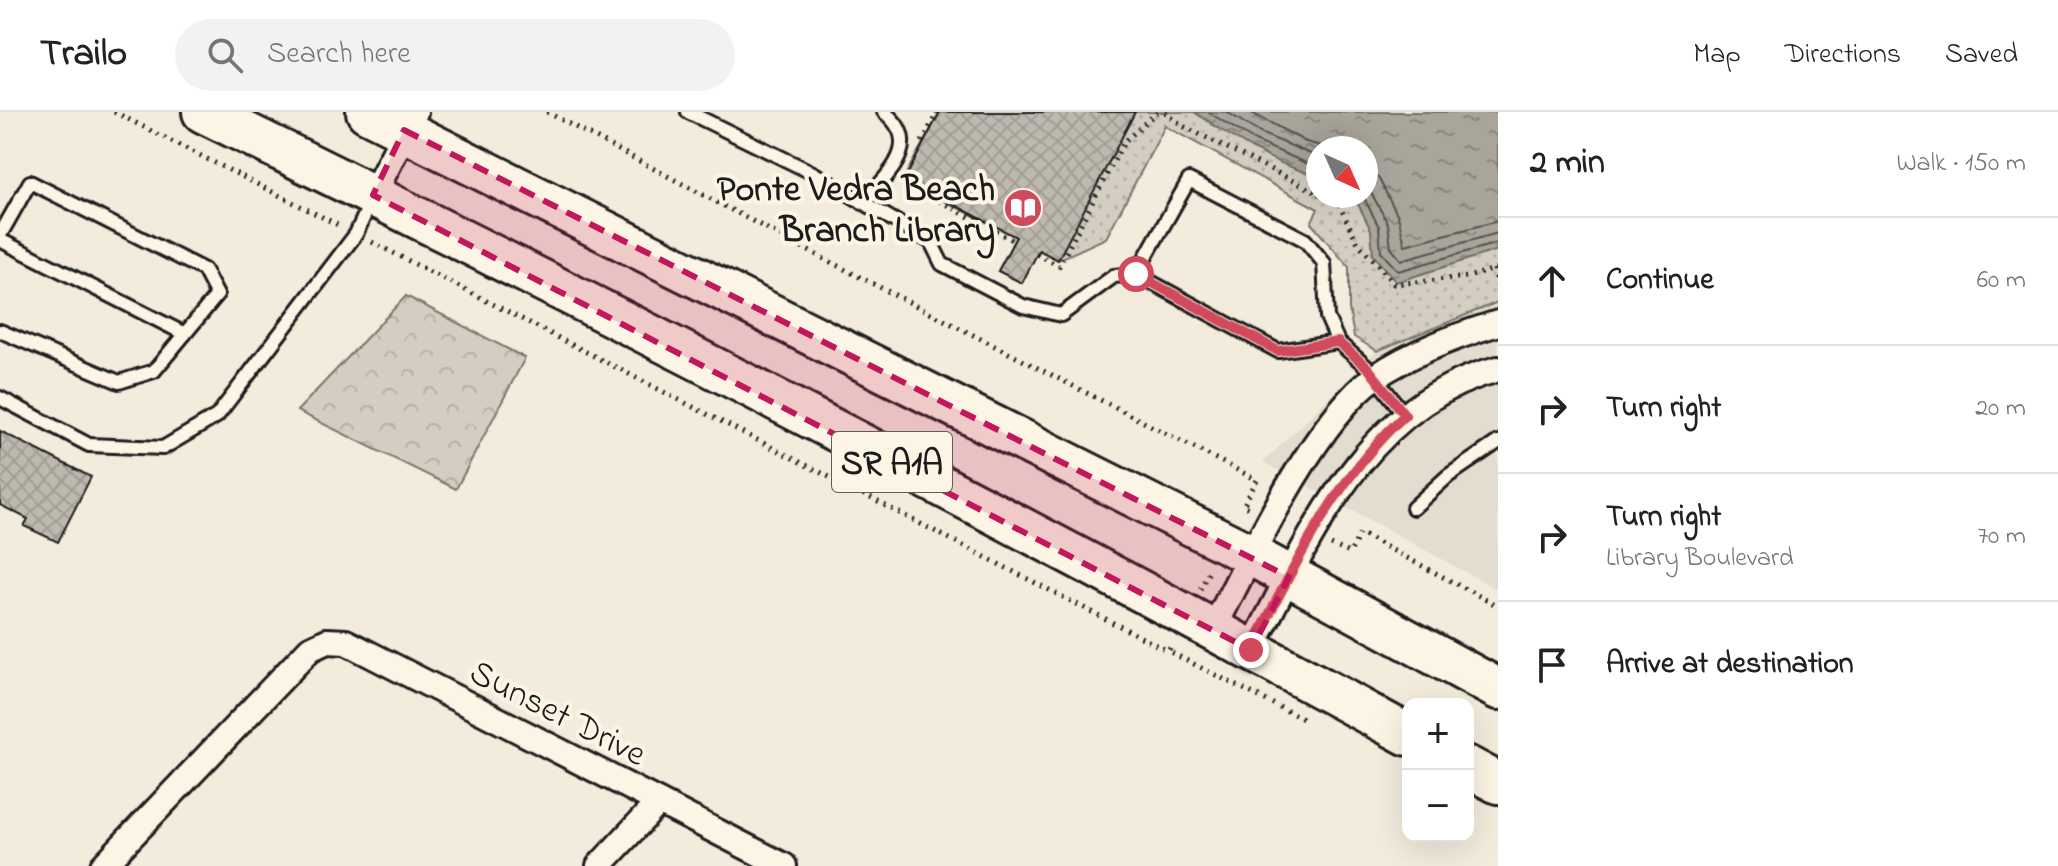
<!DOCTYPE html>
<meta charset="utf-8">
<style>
:root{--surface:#fff;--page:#f2f2f2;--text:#222;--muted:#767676;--line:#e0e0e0}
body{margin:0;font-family:"Indie Flower",sans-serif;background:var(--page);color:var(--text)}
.controls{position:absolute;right:24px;bottom:24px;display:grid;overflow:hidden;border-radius:16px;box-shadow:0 8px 32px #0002}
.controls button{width:72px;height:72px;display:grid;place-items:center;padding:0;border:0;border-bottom:2px solid var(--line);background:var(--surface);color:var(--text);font:40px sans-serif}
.compass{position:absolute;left:1306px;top:24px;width:72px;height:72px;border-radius:50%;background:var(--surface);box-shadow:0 8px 32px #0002;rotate:135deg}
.stop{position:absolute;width:24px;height:24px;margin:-18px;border:6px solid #d1495b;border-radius:50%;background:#fff}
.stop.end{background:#d1495b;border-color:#fff;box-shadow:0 2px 8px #0008}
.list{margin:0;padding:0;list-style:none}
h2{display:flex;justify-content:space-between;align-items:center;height:104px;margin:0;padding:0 32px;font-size:34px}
h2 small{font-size:26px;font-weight:400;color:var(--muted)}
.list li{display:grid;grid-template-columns:52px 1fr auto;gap:24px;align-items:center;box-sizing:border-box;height:128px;padding:0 32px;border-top:2px solid var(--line)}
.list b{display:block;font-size:30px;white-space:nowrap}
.list p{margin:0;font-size:26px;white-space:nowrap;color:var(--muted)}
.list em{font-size:26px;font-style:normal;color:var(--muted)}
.icon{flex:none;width:44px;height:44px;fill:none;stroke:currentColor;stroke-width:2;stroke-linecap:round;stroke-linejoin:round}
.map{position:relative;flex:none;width:1498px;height:754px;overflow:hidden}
header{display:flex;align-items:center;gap:48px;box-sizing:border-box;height:112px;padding:0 40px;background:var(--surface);border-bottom:2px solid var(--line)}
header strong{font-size:38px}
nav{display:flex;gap:44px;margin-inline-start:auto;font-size:28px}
.search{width:560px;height:72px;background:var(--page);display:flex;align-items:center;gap:20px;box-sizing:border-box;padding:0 28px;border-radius:44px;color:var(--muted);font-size:30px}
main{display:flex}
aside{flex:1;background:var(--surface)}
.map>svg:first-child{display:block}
.built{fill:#e3ddcf}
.forest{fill:url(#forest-crowns);stroke:#78756e;stroke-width:2}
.park{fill:url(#park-dots);stroke:#78756e;stroke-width:2;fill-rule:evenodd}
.water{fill:url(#water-ripples);stroke:#716e68;stroke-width:2}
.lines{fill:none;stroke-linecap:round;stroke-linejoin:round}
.shore{stroke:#55534f;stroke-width:2}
.building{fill:url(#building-cross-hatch);stroke:#1c1c1c;stroke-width:2}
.service-casing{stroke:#1c1c1c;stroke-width:18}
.minor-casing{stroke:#1c1c1c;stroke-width:30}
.primary-casing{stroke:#1c1c1c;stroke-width:46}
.path{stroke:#1c1c1c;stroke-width:5;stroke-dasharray:2 6;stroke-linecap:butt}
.service{stroke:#fcf5e5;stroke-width:12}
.minor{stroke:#fcf5e5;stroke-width:24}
.primary{stroke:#fcf5e5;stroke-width:40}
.route{stroke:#d1495b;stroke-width:10}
.marked{fill:#c2185b;fill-opacity:0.2;stroke:#c2185b;stroke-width:6;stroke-dasharray:16 10;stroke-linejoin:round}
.labels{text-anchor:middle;stroke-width:8;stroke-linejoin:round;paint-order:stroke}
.shield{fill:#fcf5e5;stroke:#5f5d58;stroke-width:2}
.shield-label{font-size:34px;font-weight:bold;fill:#1c1c1c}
.poi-label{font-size:36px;font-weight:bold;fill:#1c1c1c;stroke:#fcf5e5;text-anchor:end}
.street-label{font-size:36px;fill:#1c1c1c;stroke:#fcf5e5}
</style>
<header>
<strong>Trailo</strong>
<div class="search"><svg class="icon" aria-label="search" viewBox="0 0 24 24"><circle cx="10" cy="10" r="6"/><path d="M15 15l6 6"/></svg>Search here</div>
<nav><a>Map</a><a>Directions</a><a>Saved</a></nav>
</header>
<main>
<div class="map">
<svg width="1498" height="754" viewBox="0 0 1498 754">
<defs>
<pattern id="forest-crowns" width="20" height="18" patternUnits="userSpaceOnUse" patternTransform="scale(2)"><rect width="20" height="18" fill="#d3cec1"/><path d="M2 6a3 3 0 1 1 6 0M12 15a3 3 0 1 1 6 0" fill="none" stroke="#b5b0a5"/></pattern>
<pattern id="park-dots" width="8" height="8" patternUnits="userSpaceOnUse" patternTransform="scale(2)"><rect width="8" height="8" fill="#d3cec1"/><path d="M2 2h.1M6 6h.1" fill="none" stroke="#b5b0a5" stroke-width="1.8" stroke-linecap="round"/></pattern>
<pattern id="water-ripples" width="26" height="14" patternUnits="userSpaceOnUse" patternTransform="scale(2)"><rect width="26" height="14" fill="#aaa59b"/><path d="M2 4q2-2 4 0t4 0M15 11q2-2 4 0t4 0" fill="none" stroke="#8a867e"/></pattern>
<pattern id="building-cross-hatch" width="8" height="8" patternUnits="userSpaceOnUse" patternTransform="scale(2)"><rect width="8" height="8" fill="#beb9ae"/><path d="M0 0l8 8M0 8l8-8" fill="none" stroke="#a39e95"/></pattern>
</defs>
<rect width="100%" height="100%" fill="#f3ecdd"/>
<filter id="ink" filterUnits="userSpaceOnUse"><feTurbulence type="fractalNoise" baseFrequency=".0125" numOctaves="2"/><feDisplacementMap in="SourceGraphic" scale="16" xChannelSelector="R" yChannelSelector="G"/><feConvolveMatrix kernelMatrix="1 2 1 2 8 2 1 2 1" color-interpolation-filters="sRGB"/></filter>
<g filter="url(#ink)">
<path class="built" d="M1498 190V478L1263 350 1377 239Z"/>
<path class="forest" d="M406 184 525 246 456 377 297 299Z"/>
<path class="park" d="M940 0H1498V190L1377 239 1354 225 1349 197V155L1311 111 1318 97 1165 14 1106 126 1058 148 1039 138 1022 171 998 159 1016 124 902 69ZM1318 36H1366V84H1318Z"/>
<path class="water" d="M1194 0H1498V138L1396 170 1373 143 1371 118 1354 84H1366V36H1318V64C1273 52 1232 26 1194 0Z"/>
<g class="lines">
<path class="shore" d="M1208 0 1255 29 1318 56
M1227 0 1260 21 1318 45
M1250 0 1306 30 1329 36
M1366 57 1379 67 1398 104 1405 133 1498 109
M1366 71 1388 112 1391 136 1401 148 1498 121
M1363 84 1379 115 1381 140 1398 159 1498 131"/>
</g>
<path class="building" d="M940 0H1135L1058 148 1039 138 1022 171 998 159 1016 125 905 67Z
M0 319 91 365 58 430 24 414 28 407 0 393Z"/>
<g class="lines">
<g class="service-casing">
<path id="service" d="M688 0 813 61 931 130 942 152 1023 194 1061 203 1114 164 1136 162
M863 91C887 63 925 32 884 0
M0 123 30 70 204 158 217 183 154 259 119 270 0 219
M0 128 185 222
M1338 230 1278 239 1136 162 1189 68 1305 128 1324 151 1327 205 1338 230 1368 256 1405 303
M0 286 89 333 163 336 217 304 356 122 372 87
M1413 396 1448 364 1498 330"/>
</g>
<g class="minor-casing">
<path id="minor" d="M373 83 415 0
M1214 516C1248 449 1315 307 1375 265 1412 240 1456 224 1498 211
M1251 538C1309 427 1364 291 1498 257
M103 754 310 537 327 529 346 530 784 754
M599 754 659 690"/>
</g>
<g class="primary-casing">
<path id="primary" d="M203 0C609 198 1011 407 1408 623
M367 0 1251 443 1498 577
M1468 655 1498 671"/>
</g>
<path class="path" d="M114 0 342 115
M547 0 805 137 1257 368 1243 394 1249 396
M1165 0 1183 14 1318 81
M922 30 937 1 934 0
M904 70 1014 129
M1326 84 1337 89 1358 131 1394 172 1468 165 1498 156
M372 130 1168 539
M1037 142 1059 154 1124 30 1157 0
M1494 157 1498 175
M1331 433 1350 441 1360 421 1498 494
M1200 477 1210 458
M1170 536 1168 539 1303 607"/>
<use href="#service" class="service"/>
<use href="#minor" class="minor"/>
<use href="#primary" class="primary"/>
</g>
</g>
<g class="lines" filter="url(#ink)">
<path class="route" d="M1136 162 1278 239 1338 230 1368 256 1405 303C1334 368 1295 453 1251 538"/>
</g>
<path class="marked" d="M404 18 1289 465 1251 538 373 83Z"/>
<defs>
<g id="library-disc" transform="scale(2)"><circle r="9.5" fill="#d1495b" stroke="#fcf5e5"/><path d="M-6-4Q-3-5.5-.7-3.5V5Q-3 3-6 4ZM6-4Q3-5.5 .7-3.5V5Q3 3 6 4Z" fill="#fff"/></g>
</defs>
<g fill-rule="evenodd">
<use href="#library-disc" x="1023" y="96"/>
</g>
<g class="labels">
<rect class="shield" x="832" y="320" width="120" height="60" rx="6"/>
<g class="shield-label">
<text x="892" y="362">SR A1A</text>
</g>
<g class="poi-label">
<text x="995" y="88">Ponte Vedra Beach<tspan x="995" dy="41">Branch Library</tspan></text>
</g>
<g class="street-label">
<text transform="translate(559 599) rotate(27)" y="13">Sunset Drive</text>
</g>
</g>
</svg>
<div class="controls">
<button>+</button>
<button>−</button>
</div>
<svg class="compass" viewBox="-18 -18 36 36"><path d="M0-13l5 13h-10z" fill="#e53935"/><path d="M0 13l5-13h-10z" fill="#767676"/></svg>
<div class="stop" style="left:1136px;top:162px"></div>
<div class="stop end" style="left:1251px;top:538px"></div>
</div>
<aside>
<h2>2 min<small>Walk · 150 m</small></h2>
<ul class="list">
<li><svg class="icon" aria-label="ahead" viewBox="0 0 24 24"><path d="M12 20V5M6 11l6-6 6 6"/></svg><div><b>Continue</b></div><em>60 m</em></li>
<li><svg class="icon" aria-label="right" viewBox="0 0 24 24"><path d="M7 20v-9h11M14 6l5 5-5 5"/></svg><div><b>Turn right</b></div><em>20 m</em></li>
<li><svg class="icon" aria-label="right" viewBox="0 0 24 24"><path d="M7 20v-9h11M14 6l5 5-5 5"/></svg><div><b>Turn right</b><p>Library Boulevard</p></div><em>70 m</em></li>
<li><svg class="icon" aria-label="arrive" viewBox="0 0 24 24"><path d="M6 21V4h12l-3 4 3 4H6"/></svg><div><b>Arrive at destination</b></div></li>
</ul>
</aside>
</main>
